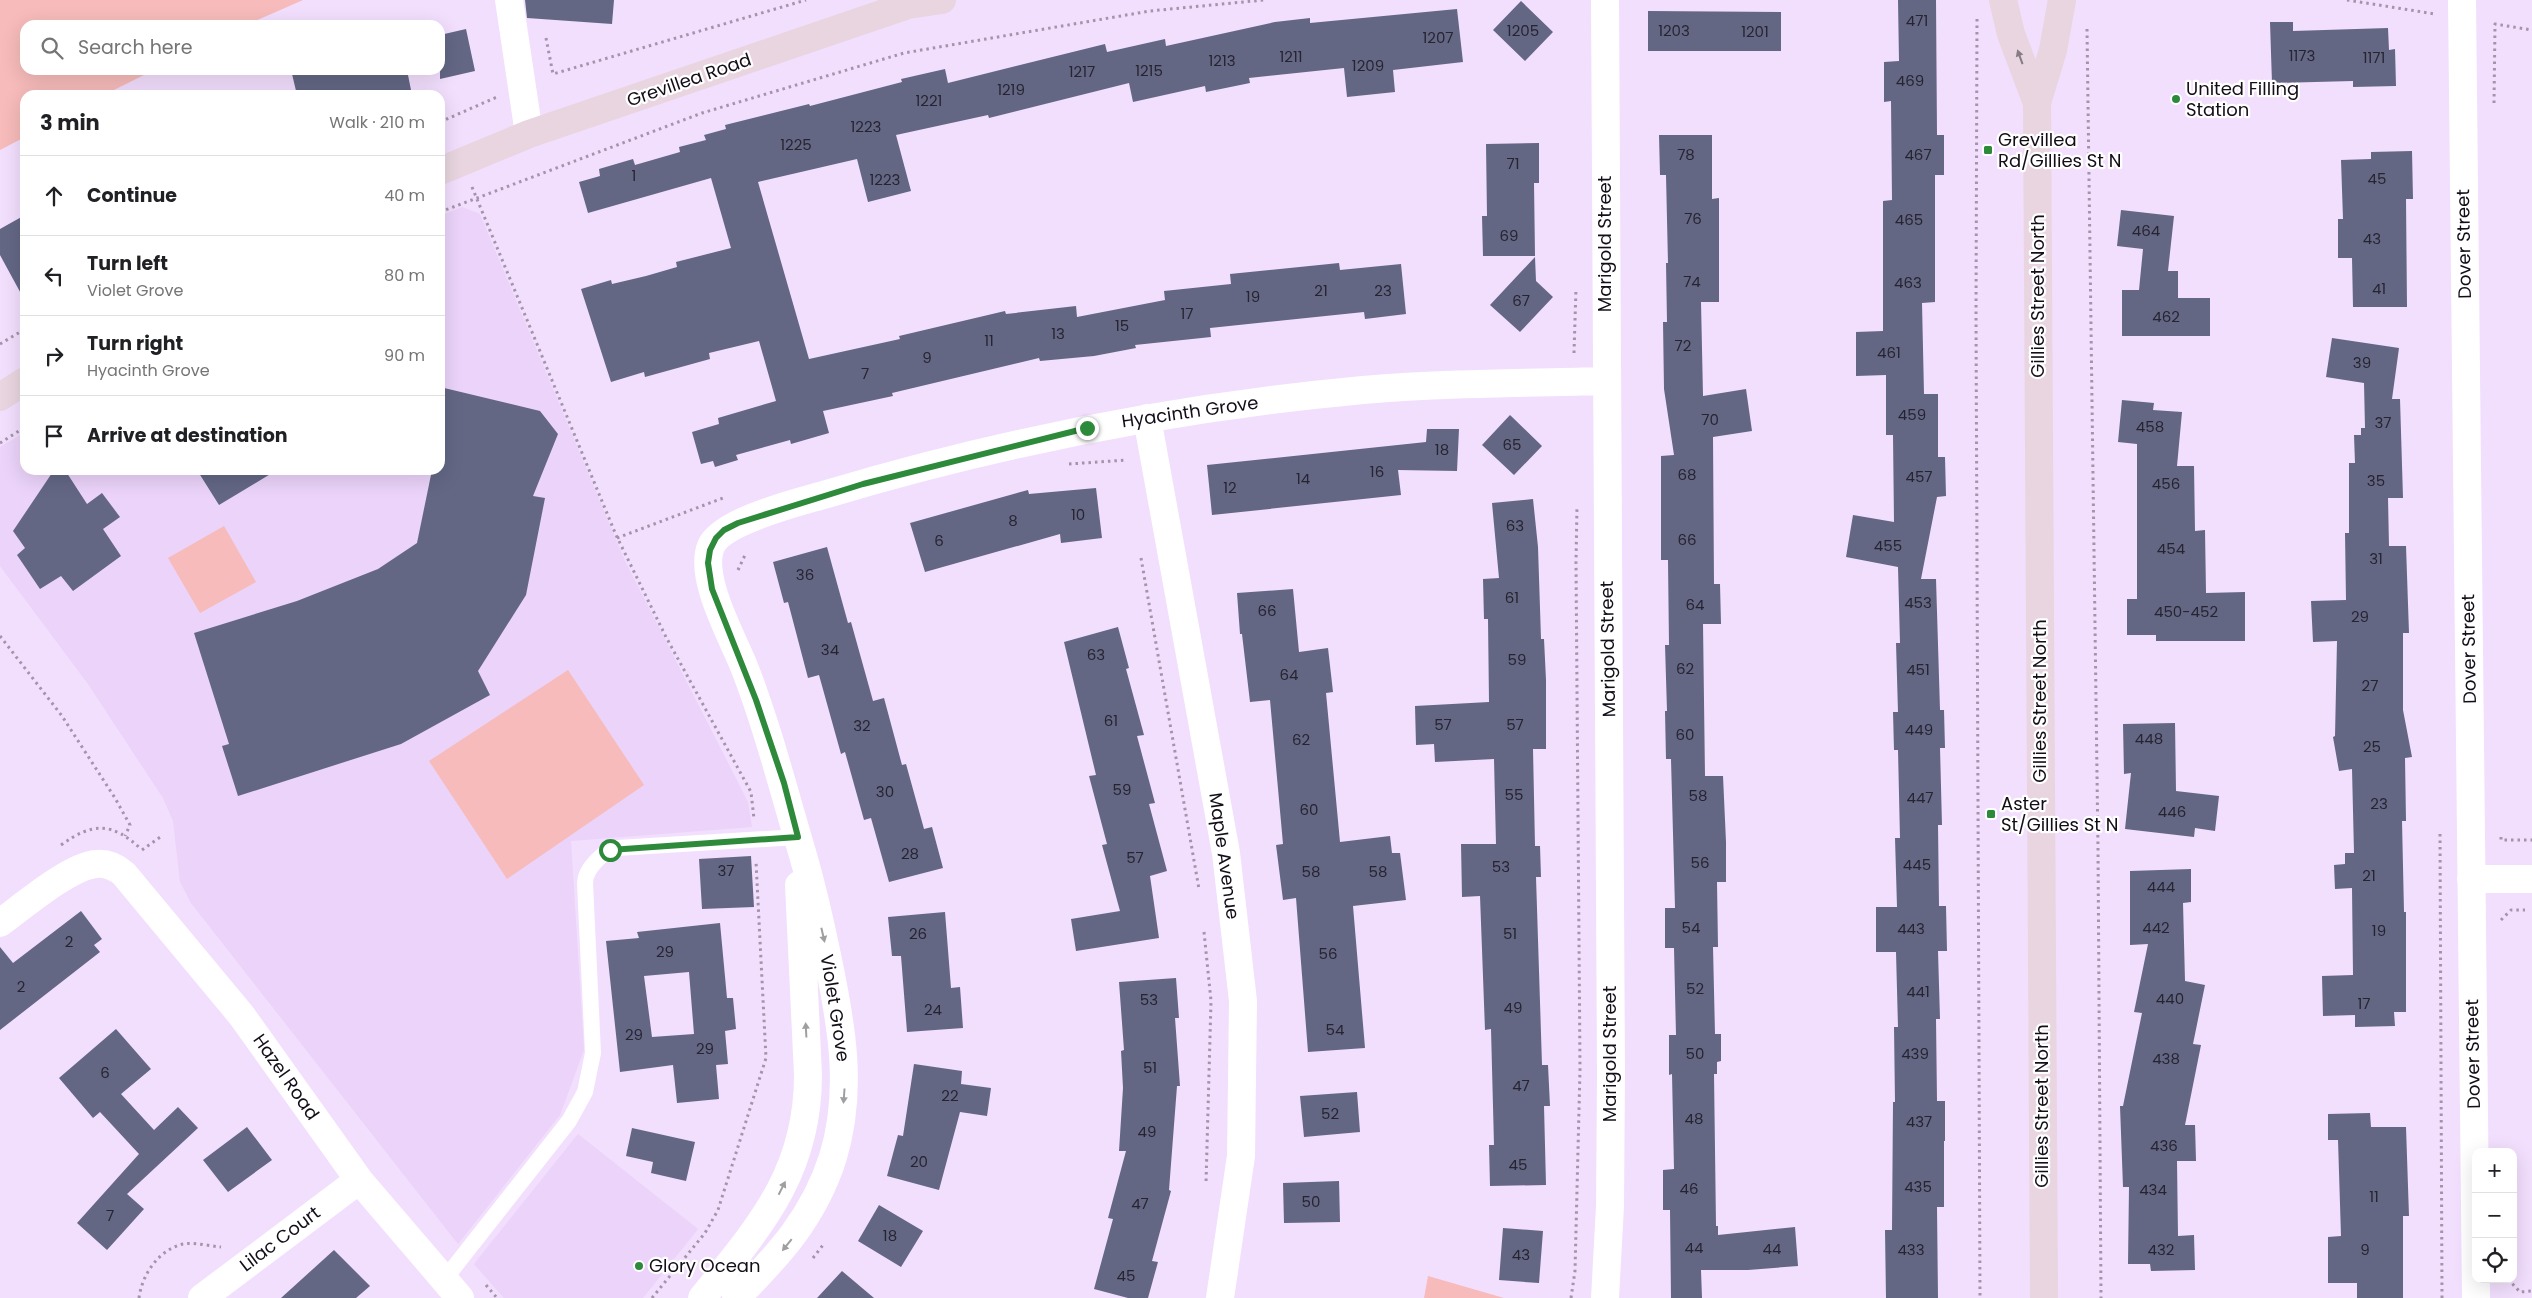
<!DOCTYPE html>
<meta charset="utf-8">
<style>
:root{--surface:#fff;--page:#f6f6f6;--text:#202124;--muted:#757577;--line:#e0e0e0}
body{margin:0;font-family:Poppins,sans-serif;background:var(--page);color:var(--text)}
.controls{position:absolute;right:15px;bottom:15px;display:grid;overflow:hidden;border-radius:10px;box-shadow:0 5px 20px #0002}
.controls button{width:45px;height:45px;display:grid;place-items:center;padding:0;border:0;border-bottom:1px solid var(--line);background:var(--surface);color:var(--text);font:25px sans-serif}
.stop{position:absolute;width:15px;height:15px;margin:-11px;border:4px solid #2e8a3b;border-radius:50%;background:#fff}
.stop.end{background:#2e8a3b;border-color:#fff;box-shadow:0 1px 5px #0008}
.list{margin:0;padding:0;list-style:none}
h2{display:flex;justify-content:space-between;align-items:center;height:65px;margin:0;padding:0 20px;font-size:21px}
h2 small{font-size:16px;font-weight:400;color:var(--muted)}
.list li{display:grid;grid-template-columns:32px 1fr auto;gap:15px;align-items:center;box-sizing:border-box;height:80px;padding:0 20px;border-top:1px solid var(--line)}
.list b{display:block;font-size:19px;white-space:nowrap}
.list p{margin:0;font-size:16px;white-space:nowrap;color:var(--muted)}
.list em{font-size:16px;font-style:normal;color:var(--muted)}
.icon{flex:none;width:28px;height:28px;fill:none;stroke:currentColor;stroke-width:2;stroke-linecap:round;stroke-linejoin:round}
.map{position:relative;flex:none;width:2532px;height:1298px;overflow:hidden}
.search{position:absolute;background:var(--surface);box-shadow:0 5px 20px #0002;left:20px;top:20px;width:425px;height:55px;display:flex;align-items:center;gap:12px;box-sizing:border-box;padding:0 18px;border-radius:15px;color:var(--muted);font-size:19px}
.panel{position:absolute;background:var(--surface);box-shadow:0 5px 20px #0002;left:20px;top:90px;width:425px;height:385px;border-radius:15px}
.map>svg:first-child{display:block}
.built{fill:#ebd3f9}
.green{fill:#f6bbba}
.building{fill:#636784;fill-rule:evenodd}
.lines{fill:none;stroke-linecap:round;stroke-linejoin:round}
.path{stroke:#a394ab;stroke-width:3;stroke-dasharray:2.5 4;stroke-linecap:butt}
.lane{stroke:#fff;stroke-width:16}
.street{stroke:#fff;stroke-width:28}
.secondary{stroke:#e8d5df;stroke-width:28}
.oneway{fill:#887b85}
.oneway2{fill:#a19ea2}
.route{stroke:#2e8a3b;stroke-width:6}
.poi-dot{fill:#2e8a3b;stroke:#fff;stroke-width:2}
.labels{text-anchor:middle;stroke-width:4.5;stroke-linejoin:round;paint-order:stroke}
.number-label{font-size:15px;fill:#272432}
.street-label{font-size:18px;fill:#130d17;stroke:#fff}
.poi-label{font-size:18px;fill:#130d17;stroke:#fff;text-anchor:start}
</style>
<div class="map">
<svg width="2532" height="1298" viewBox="0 0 2532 1298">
<rect width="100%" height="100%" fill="#f2defd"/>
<path class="built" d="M462 207 480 214 625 561 748 802 752 827 571 841 584 1050 560 1115 458 1244 191 903 180 882 173 821 163 798 88 684 0 566V447L25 432V470H440V216Z
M578 1134 698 1229 643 1298H504L474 1264Z"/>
<path class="green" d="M0 0H303L246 25H25V70H154L104 95H25V137L0 150Z
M224 526 256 582 200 613 168 558Z
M568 670 644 785 507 879 429 761Z
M1428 1276 1504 1298H1424Z"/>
<path class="building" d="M525 0H614L612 24 527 18Z
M1898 0H1936L1937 135H1944V175H1935V302L1922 303 1924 394H1938V457H1945L1946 496 1937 497 1921 579H1936L1940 710H1944L1945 748H1940L1942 825H1938L1939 906H1946L1947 951H1938L1940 1019H1936L1937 1101H1945V1141H1944V1207H1937L1938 1298H1886L1885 1230H1892L1893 1102H1895L1894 1027H1898L1896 952H1876V907H1897L1895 838H1900L1898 750H1894L1893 712H1898L1896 643H1900L1898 567 1846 557 1853 515 1894 522 1893 435H1886V375L1856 376V332L1883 331V201L1892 200 1891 101 1884 102V62L1899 61Z
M1521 1 1553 32 1525 61 1493 30Z
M1457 9 1463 62 1393 70 1395 92 1347 97 1344 68 1249 78 1250 83 1206 92 1205 86 1133 102 1129 83 989 118 988 115 896 135 911 191 868 202 857 159 758 182 809 359 900 339 899 336 1005 311 1006 314 1076 306 1077 317 1165 300 1164 291 1231 284 1230 274 1339 263 1340 270 1401 264 1406 314 1365 319 1364 312 1210 328 1211 337 1135 345 1136 348 1094 356 1040 361 1039 358 892 393 893 396 823 411 829 433 791 444 790 440 736 455 738 460 715 467 713 461 701 464 692 432 719 424 718 418 776 401 759 341 709 353 710 359 645 377 644 372 611 382 581 289 611 280 612 284 646 276 677 267 676 262 731 248 711 178 588 213 579 182 600 176 599 169 633 159 635 165 680 152 679 147 706 140 704 135 726 129 725 125 809 104 810 106 902 82 901 79 945 69 948 83 1105 44 1107 52 1165 39 1166 46 1275 22 1310 18V23Z
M1648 11 1781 12V51H1648Z
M2270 22H2293V31L2388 28 2389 50 2395 49 2396 86 2353 87V81L2272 83Z
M466 29 475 71 440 79V35Z
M311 70H407L412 95H297L292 74Z
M1659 135H1712V199L1719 198V302H1701L1703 396 1746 389 1752 431 1713 437 1714 584H1720L1721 624H1703L1705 776H1723L1726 842V882H1717L1718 947H1713L1715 1034H1721V1061L1717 1062V1074H1714L1716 1226H1718V1235L1795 1227 1798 1266 1748 1270H1701L1702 1298H1671L1670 1210H1663V1170L1674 1169 1672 1074 1669 1075V1035H1676L1674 948H1665V908H1675L1671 759H1666L1665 711H1667L1665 645H1669L1668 560H1661V456L1674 455 1664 389 1663 322H1667L1666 263H1668L1666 175H1660Z
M1539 143V183H1534L1535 256H1483L1482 216H1487L1486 144Z
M2412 151 2413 199H2406L2407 307H2353L2352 258H2338V219H2343L2341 160 2371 159V152Z
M2121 210 2174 216 2168 271H2178V298H2210V336H2122V290H2139L2143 249 2117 246Z
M25 215V301L0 255V229Z
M1535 257 1536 281 1553 297 1520 332 1490 305Z
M2332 338 2399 348 2392 399H2400L2403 498H2388L2389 546H2406L2409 633H2403V710L2412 757 2405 758 2406 821H2402L2404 912H2406V1012H2394L2395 1026 2355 1027V1015L2323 1016 2322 976 2353 975 2352 888 2335 889 2334 865 2345 864V853H2354L2352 769 2339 771 2333 737 2335 736 2337 641 2313 642 2311 601 2346 600 2345 533H2349V463H2355L2354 435H2361V428H2365L2364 383 2326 377Z
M440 387 540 411 558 434 533 496 545 498 526 595 478 671 490 695 401 744 238 796 222 746 229 744 194 633 297 601 378 569 417 543 432 470H440Z
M2122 400 2154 403 2153 410 2182 412 2177 466H2194L2195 531 2205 530 2206 593 2245 592V641H2156V635H2127V599H2137V444L2118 442Z
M1510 415 1542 446 1514 475 1482 445Z
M1427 429H1459L1457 471 1398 470 1401 495 1212 515 1207 465 1426 442Z
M54 470H65L87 504 102 493 120 517 103 529 121 556 73 591 61 576 40 589 17 555 25 548 13 531Z
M197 470H277L219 505Z
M1096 488 1102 538 1061 543 1060 534 925 572 910 523 1028 490 1029 494Z
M1533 499 1538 547 1541 639H1544L1546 680V749H1533L1535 846H1540L1541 877H1536L1542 1065H1548L1550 1106H1544L1546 1185 1490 1186 1489 1145H1494L1491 1029 1485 1030 1480 896 1462 897 1461 844H1496L1494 759 1435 762 1434 744 1416 745 1415 706 1489 702 1488 619H1484L1483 579 1499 578 1492 503Z
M827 547 848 623 851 622 873 701 884 698 902 765 906 764 924 829 932 827 943 868 889 882 871 818 864 820 845 752 841 754 819 675 808 678 788 602 784 603 773 562Z
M1293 589 1299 652 1328 648 1333 692 1326 693 1340 842 1390 836 1392 853H1400L1406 900 1353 906 1365 1048 1308 1052 1296 898 1283 900 1276 845 1283 844 1270 700 1250 702 1242 634H1240L1237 593Z
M1118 627 1129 668 1126 669 1144 735 1137 736 1155 803 1149 804 1167 871 1150 876 1159 938 1076 951 1071 919 1120 911 1102 845 1107 844 1089 776 1096 775 1064 642Z
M2175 723 2176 791 2219 796 2215 831 2195 828 2194 837 2125 829 2131 773 2124 774 2123 724Z
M751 856 754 907 702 909 699 859Z
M2191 869V902L2183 903 2185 981 2205 985 2193 1044 2201 1045 2185 1125H2195L2196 1161H2177L2178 1236 2194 1235 2195 1270 2151 1271 2150 1264H2128L2129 1187H2123L2120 1106H2123L2142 1013 2134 1012 2148 944 2130 945V871Z
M81 911 102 939 94 945 100 952 0 1030V947L13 963Z
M945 912 951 988 960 987 963 1028 907 1032 901 956H892L888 917Z
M720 923 727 998H733L736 1029 725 1031 728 1064 716 1065 719 1099 677 1103 673 1065 620 1072 606 941 639 938 637 932ZM689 972 694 1034 652 1037 644 976Z
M1176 978 1179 1018H1175L1180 1086H1177L1169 1190 1171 1191 1152 1261 1158 1262 1148 1298H1128L1094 1289 1113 1219 1108 1218 1126 1151H1119L1123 1088 1121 1051 1124 1050 1119 982Z
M116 1029 151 1069 121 1094 154 1130 178 1107 198 1128 127 1194 144 1209 107 1250 77 1223 139 1154 100 1112 93 1118 59 1078Z
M914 1064 962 1071 961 1084 991 1088 987 1116 960 1112 939 1190 887 1176 898 1135 903 1136Z
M1357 1092 1360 1132 1304 1137 1300 1096Z
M2370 1113 2371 1127H2406L2409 1216H2403V1298H2357V1283H2328V1237L2341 1236 2338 1140H2328V1114Z
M247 1127 272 1160 228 1192 203 1160Z
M632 1128 695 1142 686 1181 651 1173 653 1162 626 1156Z
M1339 1181 1340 1222 1284 1223 1283 1183Z
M879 1205 923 1231 901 1267 858 1241Z
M1503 1228 1543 1231 1539 1283 1499 1280Z
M334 1250 370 1286 356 1298H281Z
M842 1271 874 1298H817Z"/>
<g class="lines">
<path class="path" d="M2347 0 2435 14
M1977 19 1976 314 1980 1298
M2087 29 2098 849 2101 1298
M546 38 553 74 806 0
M2494 103 2495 24 2532 30
M440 122 497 97
M472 187 616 535 666 637 751 792 754 819
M440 212 702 113 904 53 1150 11 1264 0
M0 344 25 329
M1574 353 1576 288
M0 443 25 427
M1069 464 1127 460
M617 538 723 498
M1141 558 1199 889
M738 570 746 553
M0 636 62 716 115 798 130 825 125 836
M2440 834 2442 1298
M2501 837V840H2532
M61 845C93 822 112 822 141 849
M142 850 163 835
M2501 920 2511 910H2525
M1204 932 1211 1001 1206 1183
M813 1258 823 1245
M2508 1279 2520 1292 2532 1291
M486 1285 497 1298
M139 1298C142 1275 158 1250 183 1244 195 1242 209 1246 221 1247
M652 1298 705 1233 718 1210 766 1058 756 862
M1571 1298 1575 1271 1580 1069 1576 562 1577 506"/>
<path class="lane" d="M444 1280 569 1121 585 1092 593 1053 585 883C585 869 603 851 617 848L798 837"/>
<path class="street" d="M509 0 529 134
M2462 0 2476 1298
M1147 418 1226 853 1243 1001 1241 1156 1220 1298
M2471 879H2532
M0 923C22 907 70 866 96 864 106 863 116 867 124 874L242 1016 359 1180 460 1298
M202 1298 359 1180
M702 1298C760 1226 808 1173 808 1075L799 885
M736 1298C779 1255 814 1217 833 1157 853 1091 842 1027 828 960 820 921 811 881 799 842 782 784 767 726 745 669 733 638 698 578 711 546 723 520 800 502 827 494 1004 441 1180 407 1363 390 1444 383 1525 383 1606 381
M1605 1298 1610 1206 1611 1074 1605 0"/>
<path class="secondary" d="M2003 0 2011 34 2037 103
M440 171 529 134 908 5 942 0
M0 397 25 381
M2044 1298 2037 103 2053 50 2062 0"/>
</g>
<defs><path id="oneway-solid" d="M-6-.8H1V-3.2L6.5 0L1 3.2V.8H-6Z" transform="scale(1.25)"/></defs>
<use class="oneway" href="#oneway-solid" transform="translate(2020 57) rotate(-110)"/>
<g class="oneway2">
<use href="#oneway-solid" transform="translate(823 935) rotate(77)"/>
<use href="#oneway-solid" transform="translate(806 1030) rotate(-93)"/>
<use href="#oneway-solid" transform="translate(844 1096) rotate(94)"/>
<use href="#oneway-solid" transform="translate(782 1188) rotate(-63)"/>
<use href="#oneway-solid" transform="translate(787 1245) rotate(129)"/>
</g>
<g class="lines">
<path class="route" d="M610 850 798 837 784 783 756 700 712 589 708 563 710 550 716 538 724 530 738 523 863 484 1087 428"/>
</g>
<g class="poi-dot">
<circle cx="2176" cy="99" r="5"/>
<rect x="1983" y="145" width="10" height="10" rx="2.5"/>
<rect x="1986" y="809" width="10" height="10" rx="2.5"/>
<circle cx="639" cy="1266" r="5"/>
</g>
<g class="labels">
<g class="number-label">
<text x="1917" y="26">471</text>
<text x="1523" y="36">1205</text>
<text x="1674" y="36">1203</text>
<text x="1755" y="37">1201</text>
<text x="1438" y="43">1207</text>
<text x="2302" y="61">1173</text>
<text x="1291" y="62">1211</text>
<text x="2374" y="63">1171</text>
<text x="1222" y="66">1213</text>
<text x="1368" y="71">1209</text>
<text x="1149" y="76">1215</text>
<text x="1082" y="77">1217</text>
<text x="1910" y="86">469</text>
<text x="1011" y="95">1219</text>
<text x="929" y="106">1221</text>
<text x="866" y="132">1223</text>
<text x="796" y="150">1225</text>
<text x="1686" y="160">78</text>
<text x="1918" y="160">467</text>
<text x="1513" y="169">71</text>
<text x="634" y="181">1</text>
<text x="2377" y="184">45</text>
<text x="885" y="185">1223</text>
<text x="1693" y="224">76</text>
<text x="1909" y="225">465</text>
<text x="2146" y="236">464</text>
<text x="1509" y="241">69</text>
<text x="2372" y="244">43</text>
<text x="1692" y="287">74</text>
<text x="1908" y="288">463</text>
<text x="2379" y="294">41</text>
<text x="1321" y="296">21</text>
<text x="1383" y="296">23</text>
<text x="1253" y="302">19</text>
<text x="1521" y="306">67</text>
<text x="1187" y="319">17</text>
<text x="2166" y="322">462</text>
<text x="1122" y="331">15</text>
<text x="1058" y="339">13</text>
<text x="989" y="346">11</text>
<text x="1683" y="351">72</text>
<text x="1889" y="358">461</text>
<text x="927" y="363">9</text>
<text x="2362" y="368">39</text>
<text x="865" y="379">7</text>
<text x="1912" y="420">459</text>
<text x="1710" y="425">70</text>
<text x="2383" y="428">37</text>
<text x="2150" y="432">458</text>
<text x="1512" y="450">65</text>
<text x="1442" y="455">18</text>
<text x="1377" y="477">16</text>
<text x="1687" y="480">68</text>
<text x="1919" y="482">457</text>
<text x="1303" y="484">14</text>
<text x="2376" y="486">35</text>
<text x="2166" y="489">456</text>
<text x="1230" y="493">12</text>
<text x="1078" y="520">10</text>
<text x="1013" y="526">8</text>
<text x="1515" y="531">63</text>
<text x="1687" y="545">66</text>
<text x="939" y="546">6</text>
<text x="1888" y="551">455</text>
<text x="2171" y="554">454</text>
<text x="2376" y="564">31</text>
<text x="805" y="580">36</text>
<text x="1512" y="603">61</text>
<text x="1918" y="608">453</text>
<text x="1695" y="610">64</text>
<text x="1267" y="616">66</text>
<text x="2186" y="617">450-452</text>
<text x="2360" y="622">29</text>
<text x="830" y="655">34</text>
<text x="1096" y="660">63</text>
<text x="1517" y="665">59</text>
<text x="1685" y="674">62</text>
<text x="1918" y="675">451</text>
<text x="1289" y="680">64</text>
<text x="2370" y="691">27</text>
<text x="1111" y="726">61</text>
<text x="1443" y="730">57</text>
<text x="1515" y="730">57</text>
<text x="862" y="731">32</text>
<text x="1919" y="735">449</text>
<text x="1685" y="740">60</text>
<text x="2149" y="744">448</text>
<text x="1301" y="745">62</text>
<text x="2372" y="752">25</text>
<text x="1122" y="795">59</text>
<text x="885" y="797">30</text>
<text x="1514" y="800">55</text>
<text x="1698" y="801">58</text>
<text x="1920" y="803">447</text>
<text x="2379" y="809">23</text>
<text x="1309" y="815">60</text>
<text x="2172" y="817">446</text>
<text x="910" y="859">28</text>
<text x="1135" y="863">57</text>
<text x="1700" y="868">56</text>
<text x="1917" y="870">445</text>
<text x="1501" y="872">53</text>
<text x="726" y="876">37</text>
<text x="1311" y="877">58</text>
<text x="1378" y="877">58</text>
<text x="2369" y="881">21</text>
<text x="2161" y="892">444</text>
<text x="1691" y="933">54</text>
<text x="2156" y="933">442</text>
<text x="1911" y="934">443</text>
<text x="2379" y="936">19</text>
<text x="918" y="939">26</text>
<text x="1510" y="939">51</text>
<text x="69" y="947">2</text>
<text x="665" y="957">29</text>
<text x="1328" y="959">56</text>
<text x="21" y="992">2</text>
<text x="1695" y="994">52</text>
<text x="1918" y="997">441</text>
<text x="2170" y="1004">440</text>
<text x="1149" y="1005">53</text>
<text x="2364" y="1009">17</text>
<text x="1513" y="1013">49</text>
<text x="933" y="1015">24</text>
<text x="1335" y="1035">54</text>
<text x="634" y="1040">29</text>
<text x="705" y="1054">29</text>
<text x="1695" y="1059">50</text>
<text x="1915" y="1059">439</text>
<text x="2166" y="1064">438</text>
<text x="1150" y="1073">51</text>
<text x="105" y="1078">6</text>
<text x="1521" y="1091">47</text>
<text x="950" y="1101">22</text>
<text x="1330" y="1119">52</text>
<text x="1694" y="1124">48</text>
<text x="1919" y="1127">437</text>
<text x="1147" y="1137">49</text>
<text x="2164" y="1151">436</text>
<text x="919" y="1167">20</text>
<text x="1518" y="1170">45</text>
<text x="1918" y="1192">435</text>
<text x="1689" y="1194">46</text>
<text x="2153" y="1195">434</text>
<text x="2374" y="1202">11</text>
<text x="1311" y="1207">50</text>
<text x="1140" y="1209">47</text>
<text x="110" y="1221">7</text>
<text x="890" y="1241">18</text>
<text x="1694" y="1253">44</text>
<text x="1772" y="1254">44</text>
<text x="1911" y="1255">433</text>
<text x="2161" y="1255">432</text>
<text x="2365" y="1255">9</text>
<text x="1521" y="1260">43</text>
<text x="1126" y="1281">45</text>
</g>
<g class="street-label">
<text transform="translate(689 80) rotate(-19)" y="6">Grevillea Road</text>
<text transform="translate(1605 244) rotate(-90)" y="6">Marigold Street</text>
<text transform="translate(2464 244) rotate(-91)" y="6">Dover Street</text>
<text transform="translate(2038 296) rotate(-90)" y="6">Gillies Street North</text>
<text transform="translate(1190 412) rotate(-8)" y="6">Hyacinth Grove</text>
<text transform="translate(1608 649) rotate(-91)" y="6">Marigold Street</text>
<text transform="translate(2469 649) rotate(-91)" y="6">Dover Street</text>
<text transform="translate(2040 701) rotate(-90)" y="6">Gillies Street North</text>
<text transform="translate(1224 856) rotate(82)" y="6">Maple Avenue</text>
<text transform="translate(835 1008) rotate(81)" y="6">Violet Grove</text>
<text transform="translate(1610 1054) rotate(-90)" y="6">Marigold Street</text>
<text transform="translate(2473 1054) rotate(-91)" y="6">Dover Street</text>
<text transform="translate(286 1077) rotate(55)" y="6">Hazel Road</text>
<text transform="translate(2042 1106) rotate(-90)" y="6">Gillies Street North</text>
<text transform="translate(280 1239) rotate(-37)" y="6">Lilac Court</text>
</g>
<g class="poi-label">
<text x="2186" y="95">United Filling<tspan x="2186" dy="21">Station</tspan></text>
<text x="1998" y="146">Grevillea<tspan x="1998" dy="21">Rd/Gillies St N</tspan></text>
<text x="2001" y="810">Aster<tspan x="2001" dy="21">St/Gillies St N</tspan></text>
<text x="649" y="1272">Glory Ocean</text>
</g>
</g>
</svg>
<div class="controls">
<button>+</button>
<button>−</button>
<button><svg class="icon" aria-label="locate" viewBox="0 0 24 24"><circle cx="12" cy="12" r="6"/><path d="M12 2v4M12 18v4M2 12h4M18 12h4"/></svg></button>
</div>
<div class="stop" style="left:610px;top:850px"></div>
<div class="stop end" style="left:1087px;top:428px"></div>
<div class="search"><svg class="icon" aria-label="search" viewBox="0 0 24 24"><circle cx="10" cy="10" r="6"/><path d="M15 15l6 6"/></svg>Search here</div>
<section class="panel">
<h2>3 min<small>Walk · 210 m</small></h2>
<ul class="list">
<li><svg class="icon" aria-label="ahead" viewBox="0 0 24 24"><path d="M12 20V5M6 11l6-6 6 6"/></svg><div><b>Continue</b></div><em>40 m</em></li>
<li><svg class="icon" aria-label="left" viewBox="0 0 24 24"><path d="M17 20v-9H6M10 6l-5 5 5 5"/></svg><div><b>Turn left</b><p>Violet Grove</p></div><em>80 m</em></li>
<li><svg class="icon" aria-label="right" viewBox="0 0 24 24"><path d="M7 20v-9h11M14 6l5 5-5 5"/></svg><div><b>Turn right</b><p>Hyacinth Grove</p></div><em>90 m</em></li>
<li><svg class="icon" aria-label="arrive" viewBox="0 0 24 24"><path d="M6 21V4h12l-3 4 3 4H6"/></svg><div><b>Arrive at destination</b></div></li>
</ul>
</section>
</div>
